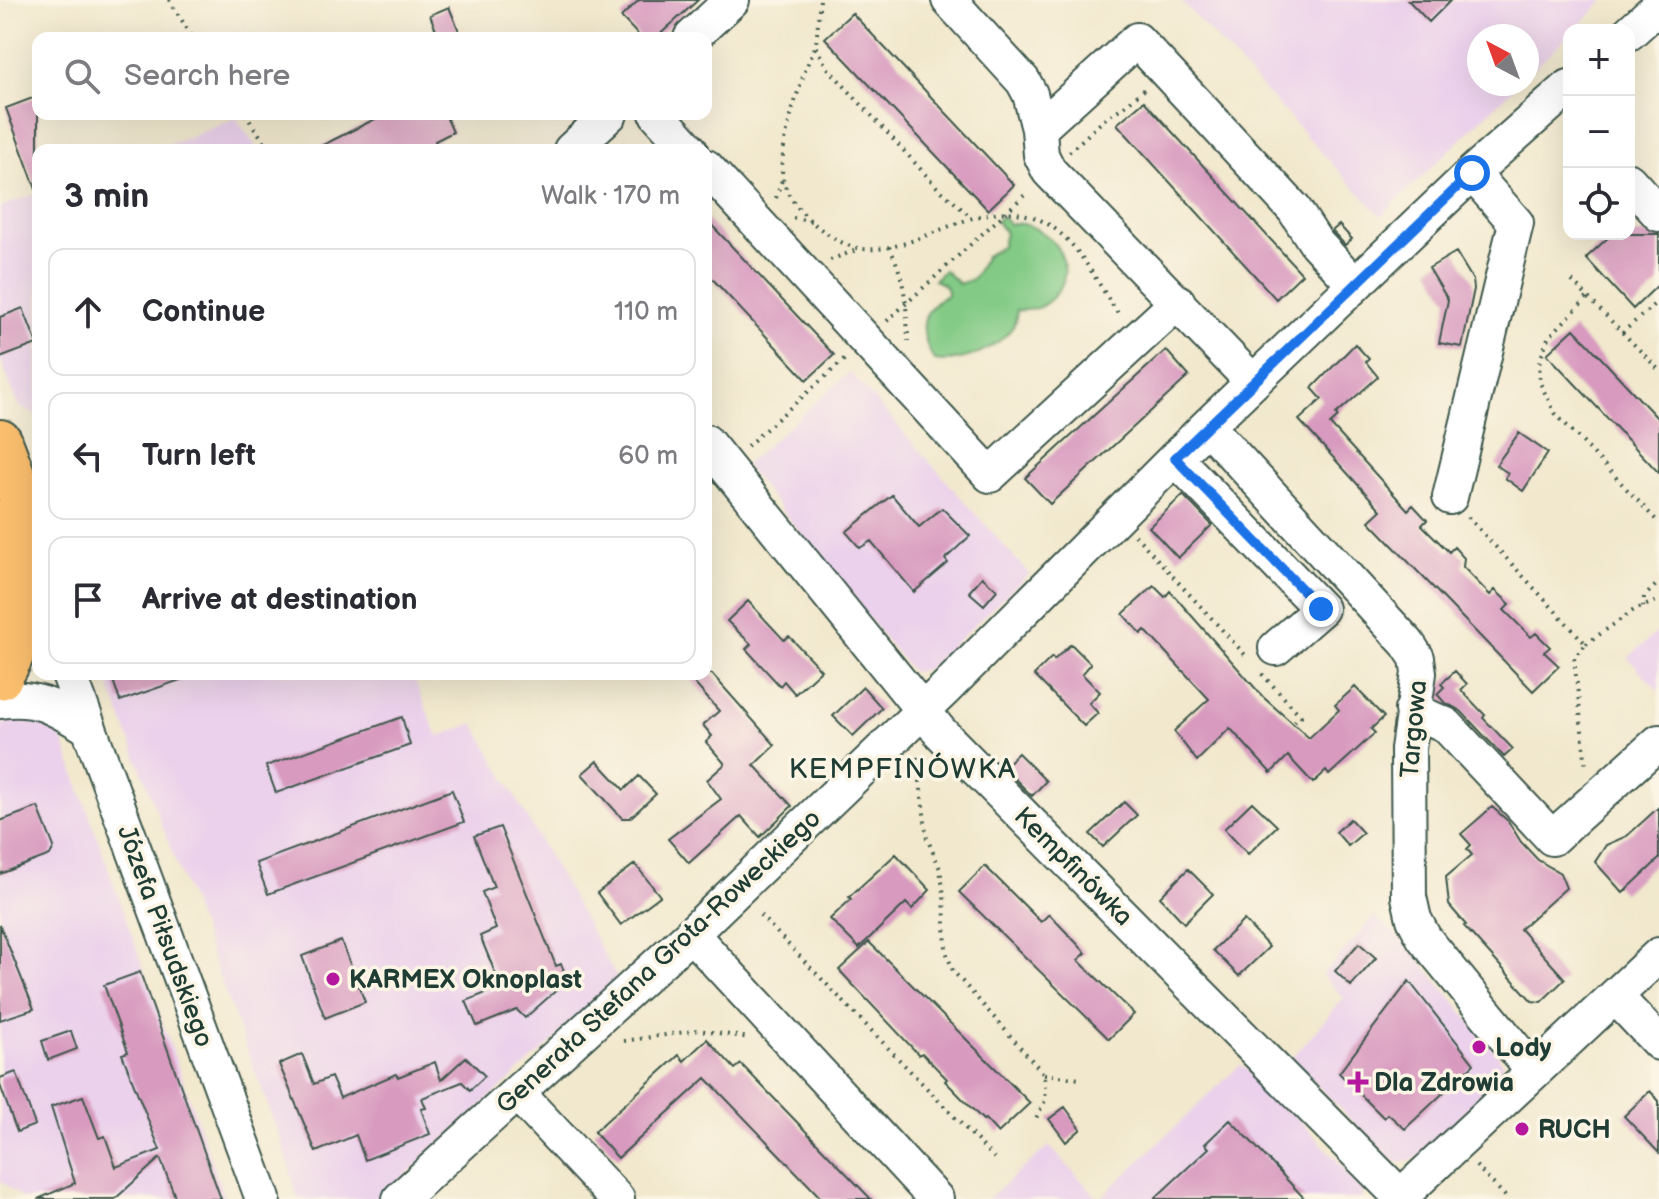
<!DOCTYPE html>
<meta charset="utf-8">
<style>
:root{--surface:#fff;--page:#f2f2f3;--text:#2b2b33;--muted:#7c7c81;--line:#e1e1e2}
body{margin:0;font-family:"Balsamiq Sans",sans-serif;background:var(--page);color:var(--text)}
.controls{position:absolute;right:24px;top:24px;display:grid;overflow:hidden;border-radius:16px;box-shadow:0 8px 32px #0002}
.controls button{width:72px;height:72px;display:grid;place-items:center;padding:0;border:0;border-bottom:2px solid var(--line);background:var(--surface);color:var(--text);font:40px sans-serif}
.compass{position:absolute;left:1467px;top:24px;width:72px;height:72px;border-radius:50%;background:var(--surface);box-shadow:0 8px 32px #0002;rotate:319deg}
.stop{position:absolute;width:24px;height:24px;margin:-18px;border:6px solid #1a73e8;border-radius:50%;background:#fff}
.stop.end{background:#1a73e8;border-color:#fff;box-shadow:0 2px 8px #0008}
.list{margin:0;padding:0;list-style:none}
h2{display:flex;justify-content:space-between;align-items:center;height:104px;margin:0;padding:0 32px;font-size:34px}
h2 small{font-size:26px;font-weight:400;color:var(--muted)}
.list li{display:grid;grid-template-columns:52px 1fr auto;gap:24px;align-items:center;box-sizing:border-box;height:128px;margin:0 16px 16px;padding:0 16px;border:2px solid var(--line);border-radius:16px}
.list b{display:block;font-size:30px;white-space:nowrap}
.list em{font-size:26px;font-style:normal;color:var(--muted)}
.icon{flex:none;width:44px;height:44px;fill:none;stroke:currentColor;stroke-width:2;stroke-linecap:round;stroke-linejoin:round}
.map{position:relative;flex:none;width:1659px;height:1199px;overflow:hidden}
.search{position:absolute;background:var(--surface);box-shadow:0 8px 32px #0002;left:32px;top:32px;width:680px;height:88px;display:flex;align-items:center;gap:20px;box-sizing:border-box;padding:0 28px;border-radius:16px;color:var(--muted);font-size:30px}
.panel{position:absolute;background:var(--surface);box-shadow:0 8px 32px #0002;left:32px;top:144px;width:680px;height:536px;border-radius:16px}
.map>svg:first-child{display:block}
.built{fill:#ebd1eb}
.green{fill:#82ca85;stroke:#50845c;stroke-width:2}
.building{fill:#d89abf}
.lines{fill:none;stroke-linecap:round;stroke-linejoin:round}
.minor-casing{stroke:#3e574b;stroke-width:38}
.major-casing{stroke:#3e574b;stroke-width:48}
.path{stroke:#3e574b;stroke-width:4;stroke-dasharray:2 6;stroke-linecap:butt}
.minor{stroke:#fff;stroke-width:34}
.major{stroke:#fabe6e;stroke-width:44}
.route{stroke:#1a73e8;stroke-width:10}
.poi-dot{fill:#b5179e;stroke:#fcf5e5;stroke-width:3}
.labels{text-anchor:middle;stroke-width:7;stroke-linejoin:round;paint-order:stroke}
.street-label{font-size:26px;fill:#1f3d34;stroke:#fcf5e5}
.poi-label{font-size:26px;font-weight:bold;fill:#1f3d34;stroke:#fcf5e5;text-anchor:start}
.neighbourhood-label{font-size:28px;letter-spacing:2px;fill:#1f3d34;stroke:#fcf5e5}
</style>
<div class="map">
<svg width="1659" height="1199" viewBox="0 0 1659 1199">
<rect width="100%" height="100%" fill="#fcf5e5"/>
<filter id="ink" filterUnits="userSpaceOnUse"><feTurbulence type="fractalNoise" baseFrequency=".0125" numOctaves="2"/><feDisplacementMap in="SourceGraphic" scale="16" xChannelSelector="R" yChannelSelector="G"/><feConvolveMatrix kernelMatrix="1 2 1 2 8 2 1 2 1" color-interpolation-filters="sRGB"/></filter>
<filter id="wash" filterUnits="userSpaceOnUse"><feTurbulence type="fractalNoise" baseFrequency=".006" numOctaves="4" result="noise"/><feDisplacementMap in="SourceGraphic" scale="32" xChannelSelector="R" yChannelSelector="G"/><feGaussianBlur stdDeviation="1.8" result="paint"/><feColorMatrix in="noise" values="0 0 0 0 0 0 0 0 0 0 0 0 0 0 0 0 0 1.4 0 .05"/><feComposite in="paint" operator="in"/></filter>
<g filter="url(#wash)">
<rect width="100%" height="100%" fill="#f1e8cd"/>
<path class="built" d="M1180 0H1605L1574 30H1569V35L1527 75V36H1479V84H1518L1381 216Z
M236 118 258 150H154L190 137Z
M38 193V415L19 407 0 358V207Z
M850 372 1029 574 927 669 912 672 745 465Z
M1659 630V691L1628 658Z
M105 674H412L438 737 474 723 619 981 379 1199H298L285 1151Z
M21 714 53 723 62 738 225 1199H23L0 1180V726Z
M1375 916 1406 943 1498 1055 1503 1067 1493 1086 1427 1148 1413 1160 1399 1163 1388 1157 1291 1059 1344 998 1322 975Z
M1240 1065 1261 1078 1364 1190 1361 1199H1100Z
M1049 1146 1099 1199H988Z"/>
<path class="green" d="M1002 216 1009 224C1046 218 1086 268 1051 299 1040 309 1031 311 1017 310 1016 316 1016 323 1012 328 996 350 960 364 934 360 919 333 918 311 947 295 948 285 941 283 934 280L944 270 959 284 973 279 986 256 1002 246 1005 232 996 221Z"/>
<g id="blocks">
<path class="building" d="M639 0H698L656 38H641L621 17Z
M1408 0H1451L1429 22Z
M449 7 462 38H439L430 15Z
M852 13 1014 185 988 210 825 38Z
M38 96V188L36 189 6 108Z
M1144 101 1302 274 1276 299 1117 124Z
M385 114H445L453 132 435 141 439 150H313Z
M706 219 834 355 807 380 706 272Z
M1339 225 1352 239 1345 245 1332 231Z
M1612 234H1659V284L1633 309 1586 258Z
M1456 252 1473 280 1474 289 1462 347 1439 343 1448 300 1429 268Z
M23 308 37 344 0 358V317Z
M1574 329 1659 420V473L1547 354Z
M1355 344 1369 359 1366 362 1378 377 1336 414 1338 417 1330 424 1408 510 1413 505 1427 520 1422 525 1449 552 1454 547 1464 558 1463 567 1490 595 1495 590 1510 604 1504 610 1531 637 1536 633 1550 647 1544 652 1559 666 1533 691 1369 521 1381 510 1299 420 1322 399 1312 388Z
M1166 350 1189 376 1050 504 1025 478Z
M1519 433 1548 453 1523 491 1505 478 1508 473 1496 465Z
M892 495 919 527 942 508 970 536 945 559 948 563 914 592 871 541 860 548 846 532Z
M1183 495 1212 525 1178 558 1149 527Z
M982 577 997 590 984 605 969 592Z
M1154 586 1165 597 1170 591 1263 697 1309 738 1339 710 1335 705 1355 687 1384 717 1371 729 1375 733 1329 775 1326 771 1313 783 1288 756 1271 773 1230 728 1197 761 1174 731 1209 699 1145 630 1141 634 1123 614Z
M748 601 784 640 789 636 821 670 795 694 784 681 780 686 746 649 751 644 727 621Z
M1071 644 1091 664 1082 674 1100 692 1089 703 1098 713 1084 726 1034 675 1052 657 1054 660Z
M1455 671 1467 684 1461 690 1485 715 1483 718 1513 749 1504 757 1461 711 1444 702 1437 694 1444 687 1441 684Z
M111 674H188L189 677 120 701Z
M686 674H712L775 745 754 765 792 806 760 837 741 816 689 863 668 839 721 799 707 780 725 764 706 742 712 736 703 725 719 711Z
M863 687 882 708 853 736 833 716Z
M402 717 410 745 276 793 266 766Z
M1018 753 1046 781 1032 796 1003 767Z
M597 761 624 790 639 776 656 794 630 818H622L582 774Z
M452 790 464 822 268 894 256 863Z
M1124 802 1137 815 1103 847 1090 834Z
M1252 802 1277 826 1248 854 1224 829Z
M38 807 54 847 50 855 0 874V821Z
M1492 807 1508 821 1521 842 1538 860 1560 873 1566 888 1520 929 1565 979 1541 1002 1532 1001 1464 926 1466 925 1449 905 1446 877 1472 855 1467 849 1471 845 1461 834Z
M1659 807V859L1623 893 1595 862 1606 845 1627 836Z
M1350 819 1363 833 1348 846 1336 832Z
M500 827 556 966 561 964 568 980 525 1018 517 1010 477 1026 466 1001 501 987 480 936 496 929 482 892 494 887 474 836Z
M896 854 930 890 912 909 906 903 859 948 830 919 851 899 849 897Z
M635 864 660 896 621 925 597 893Z
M985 866 1041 922 1049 914 1086 953 1078 960 1134 1014 1109 1039 959 892Z
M1188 869 1213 894 1184 923 1160 897Z
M1244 920 1269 947 1239 976 1213 950Z
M0 925 34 1009 0 1020Z
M341 941 365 1002 325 1018 302 956Z
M869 942 1030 1103 998 1133 985 1119 983 1120 945 1081 947 1079 922 1053 919 1055 839 970Z
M1359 943 1376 958 1351 986 1335 971Z
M140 972 221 1199H176L160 1158 115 1199H38L75 1183 51 1107 83 1096 99 1138 105 1136 116 1167 160 1150 122 1054 128 1052 104 985Z
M1409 981 1474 1064 1405 1129 1388 1114 1384 1118 1339 1073Z
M71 1031 77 1049 48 1060 42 1041Z
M707 1039 735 1069 741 1064 871 1199H822L706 1078 618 1158 594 1132 679 1055 684 1061Z
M302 1054 314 1084 331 1077 340 1098 396 1074 398 1077 435 1062 441 1080 466 1057 485 1076 470 1090 462 1082 422 1098 426 1108 421 1109 430 1134 365 1160 356 1135 316 1152 279 1064Z
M16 1072 35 1125 17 1132 0 1085V1078Z
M1650 1091 1659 1101V1153L1624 1116Z
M1065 1107 1081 1129 1066 1142 1049 1119Z
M1230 1120 1245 1135 1305 1199H1154L1209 1148 1205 1144Z"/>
</g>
</g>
<g filter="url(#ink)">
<use href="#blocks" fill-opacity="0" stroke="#3e574b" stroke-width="2"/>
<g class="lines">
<g class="minor-casing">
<path id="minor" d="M949 0 1023 81 1030 94 1039 129
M1629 33 1659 6
M691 38 732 0
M657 114 690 150
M571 150 610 114
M706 167 990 475 1178 302
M1629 181 1659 214
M1253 382 1049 171 1041 155 1039 129 1137 40 1294 209 1316 243 1355 285
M1207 426 1407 643 1417 658 1419 673 1408 749 1409 897 1414 919 1424 938 1534 1072
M706 442 940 732 1401 1197
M1175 458 1321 609 1276 648
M1450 497 1516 223 1472 173
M69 674 263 1199
M0 701C38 695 57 709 89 728
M1412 710 1446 725 1552 838 1659 742
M691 934 936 1199
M1615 996 1659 1043
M518 1094 617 1199
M400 1199 691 934 945 689 1207 426 1472 173 1569 87
M1398 1199 1659 955"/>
</g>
<g class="major-casing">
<path id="major" d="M0 442 38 542
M0 523C14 561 29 608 14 648 11 658 5 667 0 677"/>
</g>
<path class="path" d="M169 0 193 38
M820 0C818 14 818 29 816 43 814 52 808 62 805 71 796 96 778 152 783 178 786 197 804 216 818 227 830 236 846 247 862 249 920 254 975 196 1033 217 1076 232 1095 282 1120 316
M816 47 826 66 937 187 971 217
M245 114 270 150
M1069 152 1107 117 1123 107 1145 89
M776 198 782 180
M793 218 811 221
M889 247C905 276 907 308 908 341
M830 260 859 249
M1572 281 1659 370
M1587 298 1548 338 1539 363 1540 383 1555 413 1659 523
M887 321 1028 192
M1622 333 1659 300
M747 446 845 359
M1468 517 1586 644 1574 658 1586 767
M1135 535 1248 658
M1643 607 1644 597 1659 582
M1586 644 1634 610 1659 600
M1262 674 1301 716 1293 723
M917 757 927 838 940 869 944 895 946 951 953 971 1044 1074 1046 1099 1035 1120
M760 915 994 1158
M624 1041 699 1030 749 1038
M1044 1074 1080 1079
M1476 1166 1508 1199"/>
<use href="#minor" class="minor"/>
<use href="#major" class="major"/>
</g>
</g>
<g class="lines" filter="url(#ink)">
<path class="route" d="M1321 609 1175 458 1472 173"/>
</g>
<g class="poi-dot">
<circle cx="333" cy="979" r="8"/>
<circle cx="1479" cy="1047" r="8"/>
<path d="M1354 1070h8v8h8v8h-8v8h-8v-8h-8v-8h8z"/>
<circle cx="1522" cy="1129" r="8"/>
</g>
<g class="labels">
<g class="street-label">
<text transform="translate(1413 729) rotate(-85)" y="9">Targowa</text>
<text transform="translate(1074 866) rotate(45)" y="9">Kempfinówka</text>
<text transform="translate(166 936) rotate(70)" y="9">Józefa Piłsudskiego</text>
<text transform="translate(658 961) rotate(-43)" y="9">Generała Stefana Grota-Roweckiego</text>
</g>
<g class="poi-label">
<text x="349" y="988">KARMEX Oknoplast</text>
<text x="1495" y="1056">Lody</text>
<text x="1374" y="1091">Dla Zdrowia</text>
<text x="1538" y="1138">RUCH</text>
</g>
<g class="neighbourhood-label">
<text x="903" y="778">KEMPFINÓWKA</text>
</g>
</g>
</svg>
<div class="controls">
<button>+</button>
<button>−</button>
<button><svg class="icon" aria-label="locate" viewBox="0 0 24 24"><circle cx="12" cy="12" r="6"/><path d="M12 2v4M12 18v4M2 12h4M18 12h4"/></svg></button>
</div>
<svg class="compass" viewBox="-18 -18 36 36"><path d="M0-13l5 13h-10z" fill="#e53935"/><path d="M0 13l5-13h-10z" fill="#7c7c81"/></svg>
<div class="stop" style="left:1472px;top:173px"></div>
<div class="stop end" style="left:1321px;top:609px"></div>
<div class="search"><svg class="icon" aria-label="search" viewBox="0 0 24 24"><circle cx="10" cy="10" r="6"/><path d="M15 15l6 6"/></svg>Search here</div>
<section class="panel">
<h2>3 min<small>Walk · 170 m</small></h2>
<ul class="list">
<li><svg class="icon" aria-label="ahead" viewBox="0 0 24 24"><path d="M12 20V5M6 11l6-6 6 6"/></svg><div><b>Continue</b></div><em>110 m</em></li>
<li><svg class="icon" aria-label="left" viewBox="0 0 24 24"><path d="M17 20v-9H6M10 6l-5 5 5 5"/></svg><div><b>Turn left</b></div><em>60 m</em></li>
<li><svg class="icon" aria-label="arrive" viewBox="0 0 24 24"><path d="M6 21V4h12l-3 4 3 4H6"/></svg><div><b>Arrive at destination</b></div></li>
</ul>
</section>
</div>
